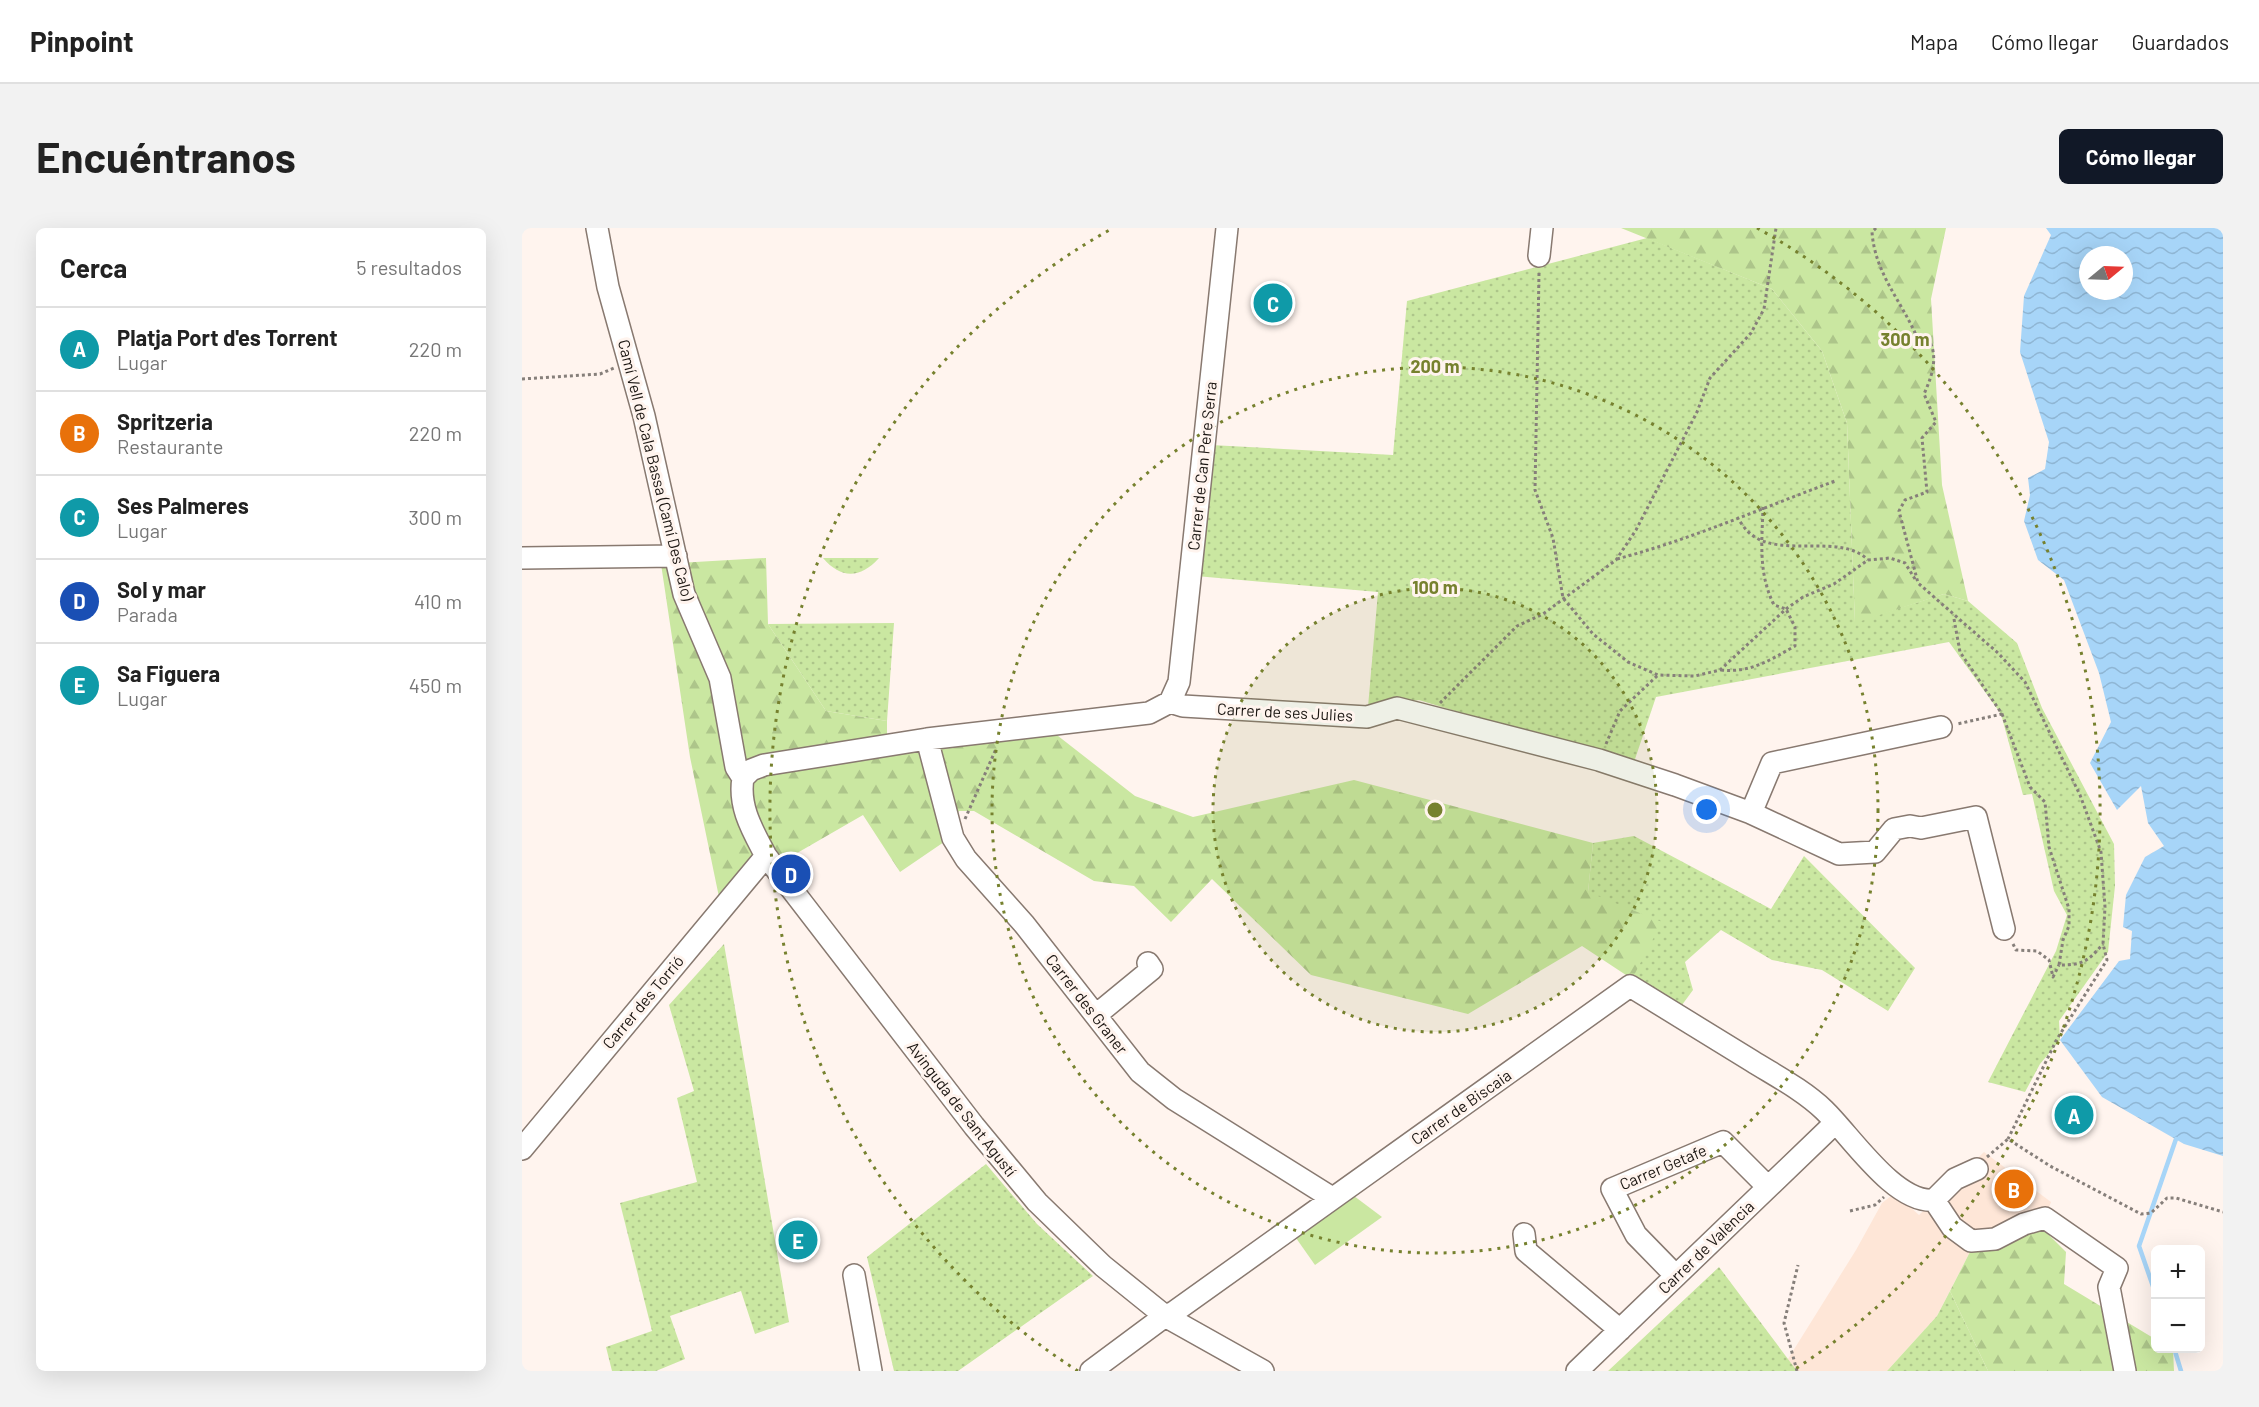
<!DOCTYPE html>
<html lang="es">
<meta charset="utf-8">
<style>
:root{--surface:#fff;--page:#f2f2f2;--text:#222;--muted:#767676;--line:#e0e0e0;--accent:#111827}
body{margin:0;font-family:Barlow,sans-serif;background:var(--page);color:var(--text)}
.controls{position:absolute;right:18px;bottom:18px;display:grid;overflow:hidden;border-radius:9px;box-shadow:0 6px 24px #0002}
.controls button{width:54px;height:54px;display:grid;place-items:center;padding:0;border:0;border-bottom:2px solid var(--line);background:var(--surface);color:var(--text);font:30px sans-serif}
.compass{position:absolute;left:1557px;top:18px;width:54px;height:54px;border-radius:50%;background:var(--surface);box-shadow:0 6px 24px #0002;rotate:71deg}
.you{position:absolute;left:1185px;top:582px;width:21px;height:21px;margin:-15px;border:4px solid #fff;border-radius:50%;background:#1a73e8;box-shadow:0 0 0 9px #1a73e833}
.badge{display:grid;place-items:center;width:39px;height:39px;border-radius:50%;background:var(--accent);color:#fff;font-size:20px;font-weight:700}
.pin{position:absolute;translate:-50% -50%;border:3px solid #fff;box-shadow:0 2px 6px #0006}
.list{margin:0;padding:0;list-style:none}
h2{display:flex;justify-content:space-between;align-items:center;height:78px;margin:0;padding:0 24px;font-size:26px}
h2 small{font-size:20px;font-weight:400;color:var(--muted)}
.list li{display:grid;grid-template-columns:39px 1fr auto;gap:18px;align-items:center;box-sizing:border-box;height:84px;padding:0 24px;border-top:2px solid var(--line)}
.list b{display:block;font-size:22px;white-space:nowrap}
.list p{margin:0;font-size:20px;white-space:nowrap;color:var(--muted)}
.list em{font-size:20px;font-style:normal;color:var(--muted)}
.map{position:relative;flex:none;width:1701px;height:1143px;overflow:hidden;border-radius:9px}
header{display:flex;align-items:center;gap:36px;box-sizing:border-box;height:84px;padding:0 30px;background:var(--surface);border-bottom:2px solid var(--line)}
header strong{font-size:28px}
nav{display:flex;gap:33px;margin-inline-start:auto;font-size:21px}
.intro{display:flex;align-items:center;justify-content:space-between;box-sizing:border-box;height:144px;padding:0 36px}
h1{margin:0;font-size:42px}
.button{padding:15px 27px;border-radius:9px;background:var(--accent);color:#fff;font-size:21px;font-weight:700}
main{display:flex;gap:36px;padding:0 36px}
aside{flex:1;background:var(--surface);border-radius:9px;box-shadow:0 6px 24px #0002}
.map>svg:first-child{display:block}
.built{fill:#fee6d7}
.grass{fill:url(#grass-dots)}
.forest{fill:url(#forest-firs)}
.garden{fill:#cae7a1}
.water{fill:url(#water-waves);fill-rule:evenodd}
.lines{fill:none;stroke-linecap:round;stroke-linejoin:round}
.stream{stroke:#a7d5f8;stroke-width:4.5}
.minor-casing{stroke:#887970;stroke-width:24}
.path{stroke:#867f7a;stroke-width:3;stroke-dasharray:3 3;stroke-linecap:butt}
.minor{stroke:#fff;stroke-width:21}
.ring{fill:none;stroke:#76812e;stroke-width:3;stroke-dasharray:3 6}
.labels{text-anchor:middle;stroke-width:6;stroke-linejoin:round;paint-order:stroke}
.street-label{font-size:16px;fill:#1a1511;stroke:#fff4ee}
.centre{fill:#76812e;stroke:#fff4ee;stroke-width:3}
.ring-label{font-size:18px;text-anchor:middle;font-weight:bold;fill:#76812e;stroke:#fff4ee;stroke-width:6;stroke-linejoin:round;paint-order:stroke}
</style>
<header>
<strong>Pinpoint</strong>
<nav><a>Mapa</a><a>Cómo llegar</a><a>Guardados</a></nav>
</header>
<div class="intro"><h1>Encuéntranos</h1><a class="button">Cómo llegar</a></div>
<main>
<aside>
<h2>Cerca<small>5 resultados</small></h2>
<ul class="list">
<li><span class="badge" style="background:#0f9aa8">A</span><div><b>Platja Port d'es Torrent</b><p>Lugar</p></div><em>220 m</em></li>
<li><span class="badge" style="background:#e8710a">B</span><div><b>Spritzeria</b><p>Restaurante</p></div><em>220 m</em></li>
<li><span class="badge" style="background:#0f9aa8">C</span><div><b>Ses Palmeres</b><p>Lugar</p></div><em>300 m</em></li>
<li><span class="badge" style="background:#1a4fb4">D</span><div><b>Sol y mar</b><p>Parada</p></div><em>410 m</em></li>
<li><span class="badge" style="background:#0f9aa8">E</span><div><b>Sa Figuera</b><p>Lugar</p></div><em>450 m</em></li>
</ul>
</aside>
<div class="map">
<svg width="1701" height="1143" viewBox="0 0 1701 1143">
<defs>
<pattern id="grass-dots" width="8" height="8" patternUnits="userSpaceOnUse" patternTransform="scale(1.5)"><rect width="8" height="8" fill="#cae7a1"/><path d="M2 2h.1M6 6h.1" fill="none" stroke="#adc58a" stroke-width="1.8" stroke-linecap="round"/></pattern>
<pattern id="forest-firs" width="22" height="20" patternUnits="userSpaceOnUse" patternTransform="scale(1.5)"><rect width="22" height="20" fill="#cae7a1"/><path d="M5 1l3.5 6h-7zM16 11l3.5 6h-7z" fill="#adc58a"/></pattern>
<pattern id="water-waves" width="16" height="10" patternUnits="userSpaceOnUse" patternTransform="scale(1.5)"><rect width="16" height="10" fill="#a7d5f8"/><path d="M0 5q4-4 8 0t8 0" fill="none" stroke="#8fb6d4"/></pattern>
</defs>
<rect width="100%" height="100%" fill="#fff4ee"/>
<path class="built" d="M1462 924 1529 974 1520 1000 1450 1020 1415 1088 1365 1143H1274L1266 1131 1334 1022 1360 975 1373 965 1397 987Z"/>
<path class="grass" d="M1125 10 1250 61 1300 123 1325 195 1333 394 1422 366 1446 373 1495 415 1520 480 1592 616 1593 658 1586 724 1537 793 1538 812 1518 836 1503 864 1466 854 1534 723 1545 687 1532 663 1510 566 1501 567 1479 486 1427 414 1134 469 1111 537 897 472 846 479 856 364 674 348 689 217 871 227 885 73Z
M301 330H357C338 351 319 351 301 330Z
M372 395 365 493 304 483 246 396Z
M1112 608 1249 681 1282 628 1393 740 1366 783 1300 742 1250 732 1199 702 1163 734 1171 762 1157 781 1110 751 1066 664 1071 615Z
M202 716 267 1094 233 1106 219 1063 148 1088 163 1131 134 1143H90L84 1119 130 1103 98 975 175 954 155 870 172 863 147 777Z
M464 936 515 996 571 1048 436 1143H372L345 1029Z
M1197 1039 1275 1143H1086Z
M1428 1063 1466 1143H1365L1415 1088Z"/>
<path class="forest" d="M1099 0H1424L1409 71 1420 257 1446 373 1422 366 1333 395 1325 195 1300 123 1250 61Z
M244 330 246 396 304 483 365 493V509L531 504 613 568 671 589 832 552 1071 615 1066 664 1140 694 1110 751 1060 718 946 786 789 747 690 651 649 694 612 658 572 653 452 583H437L422 614 378 644 341 587 263 632H232L197 669 168 529 139 336Z
M1520 1000 1544 1024 1542 1056 1633 1111 1634 1120 1651 1121 1652 1143H1466L1428 1063 1450 1020Z"/>
<path class="garden" d="M832 968 860 989 793 1037 774 1010Z"/>
<path class="water" d="M1524 0H1701V928L1662 916 1580 869 1538 812 1597 733 1608 731 1610 703 1601 699 1604 667 1623 629 1642 618 1626 595 1619 558 1595 582 1568 535 1589 494 1577 445 1542 352 1516 332 1502 293 1508 267 1506 250 1523 241 1527 214 1498 124 1502 68 1529 7ZM1566 27H1602V63H1566Z"/>
<g class="lines">
<path class="stream" d="M1634 1067 1617 1018 1654 911
M1652 1120 1659 1143"/>
<g class="minor-casing">
<path id="minor" d="M75 0 86 59 122 188 162 366 198 450 214 539 221 550
M1017 28 1020 0
M0 330 154 328
M648 474 661 478 845 489 875 480 1077 532 1153 557 1229 585 1317 626 1353 624 1372 601 1388 598 1399 600 1454 589 1482 701
M405 511 431 610 444 631 502 696 618 844 652 871 810 970
M221 550 229 542 242 537 405 511 627 485 648 474 657 454 705 0
M221 550C216 579 231 603 244 628L452 898 515 974 581 1038 643 1088 741 1143
M1229 585 1250 535 1419 499
M574 787 630 741 626 735
M0 921 244 628
M1412 972 1430 999 1449 1013 1473 1011 1502 996 1523 990 1595 1040 1587 1059 1603 1143
M1002 1006 1004 1023 1098 1102
M332 1047 349 1143
M1154 1048 1114 1007 1090 961 1201 914 1246 959
M569 1143 643 1088 652 1084 1108 758C1149 783 1189 808 1230 833 1254 848 1281 862 1302 882 1329 908 1373 976 1412 972L1433 951 1455 941
M1055 1143 1312 896"/>
</g>
<path class="path" d="M1354 0 1350 4C1353 45 1378 71 1394 107L1405 108C1417 127 1411 146 1402 166L1414 194 1400 210 1405 264 1383 272 1377 283 1396 355 1476 425 1503 454 1558 567 1579 624 1583 679 1581 716 1585 732 1535 811 1486 911
M1017 45 1013 262 1031 310 1041 370 1071 406 1106 434 1136 447 1173 448 1198 442 1264 381 1281 369 1312 356 1346 332 1368 330 1383 335 1393 351
M0 151 78 146 92 140
M1215 289C1219 295 1224 303 1230 307 1259 330 1320 305 1346 332
M1095 331C1170 311 1240 280 1313 253
M1432 391 1438 424 1480 486 1435 496
M1199 442C1229 445 1248 432 1273 418V399L1264 381 1252 377C1236 345 1240 314 1241 279
M918 475 995 398 1021 386 1094 332 1114 302 1175 184 1188 150 1229 105 1242 81 1254 0
M1480 486 1508 559 1523 574 1527 619 1547 681V698L1541 712 1537 737C1561 737 1565 734 1581 716
M1084 516 1098 483 1136 447
M443 591 474 521
M1491 716 1494 722 1515 723 1527 732 1531 749 1537 737
M1465 929 1486 911 1528 938 1619 986 1629 985 1645 970H1654L1701 984
M1328 983 1353 977 1362 969
M1275 1143 1262 1095 1276 1037"/>
<use href="#minor" class="minor"/>
</g>
<circle cx="913" cy="582" r="222" fill="#76812e" fill-opacity=".12"/>
<g class="ring">
<circle cx="913" cy="582" r="222"/>
<circle cx="913" cy="582" r="443"/>
<path d="M556 1143A665 665 0 0 1 591 0M1235 0A665 665 0 0 1 1270 1143"/>
</g>
<g class="labels">
<g class="street-label">
<text transform="translate(680 238) rotate(-84)" y="6">Carrer de Can Pere Serra</text>
<text transform="translate(134 242) rotate(76)" y="6">Camí Vell de Cala Bassa (Camí Des Calo)</text>
<text transform="translate(763 484) rotate(3)" y="6">Carrer de ses Julies</text>
<text transform="translate(121 774) rotate(-50)" y="6">Carrer des Torrió</text>
<text transform="translate(565 776) rotate(52)" y="6">Carrer des Graner</text>
<text transform="translate(939 879) rotate(-35)" y="6">Carrer de Biscaia</text>
<text transform="translate(440 881) rotate(52)" y="6">Avinguda de Sant Agustí</text>
<text transform="translate(1141 939) rotate(-23)" y="6">Carrer Getafe</text>
<text transform="translate(1184 1019) rotate(-44)" y="6">Carrer de València</text>
</g>
</g>
<circle cx="913" cy="582" r="9" class="centre"/>
<g class="ring-label">
<text x="1383" y="118">300 m</text>
<text x="913" y="145">200 m</text>
<text x="913" y="366">100 m</text>
</g>
</svg>
<div class="controls">
<button>+</button>
<button>−</button>
</div>
<svg class="compass" viewBox="-18 -18 36 36"><path d="M0-13l5 13h-10z" fill="#e53935"/><path d="M0 13l5-13h-10z" fill="#767676"/></svg>
<div class="you"></div>
<div class="pin badge" style="left:1552px;top:887px;background:#0f9aa8">A</div>
<div class="pin badge" style="left:1492px;top:961px;background:#e8710a">B</div>
<div class="pin badge" style="left:751px;top:75px;background:#0f9aa8">C</div>
<div class="pin badge" style="left:269px;top:646px;background:#1a4fb4">D</div>
<div class="pin badge" style="left:276px;top:1012px;background:#0f9aa8">E</div>
</div>
</main>
